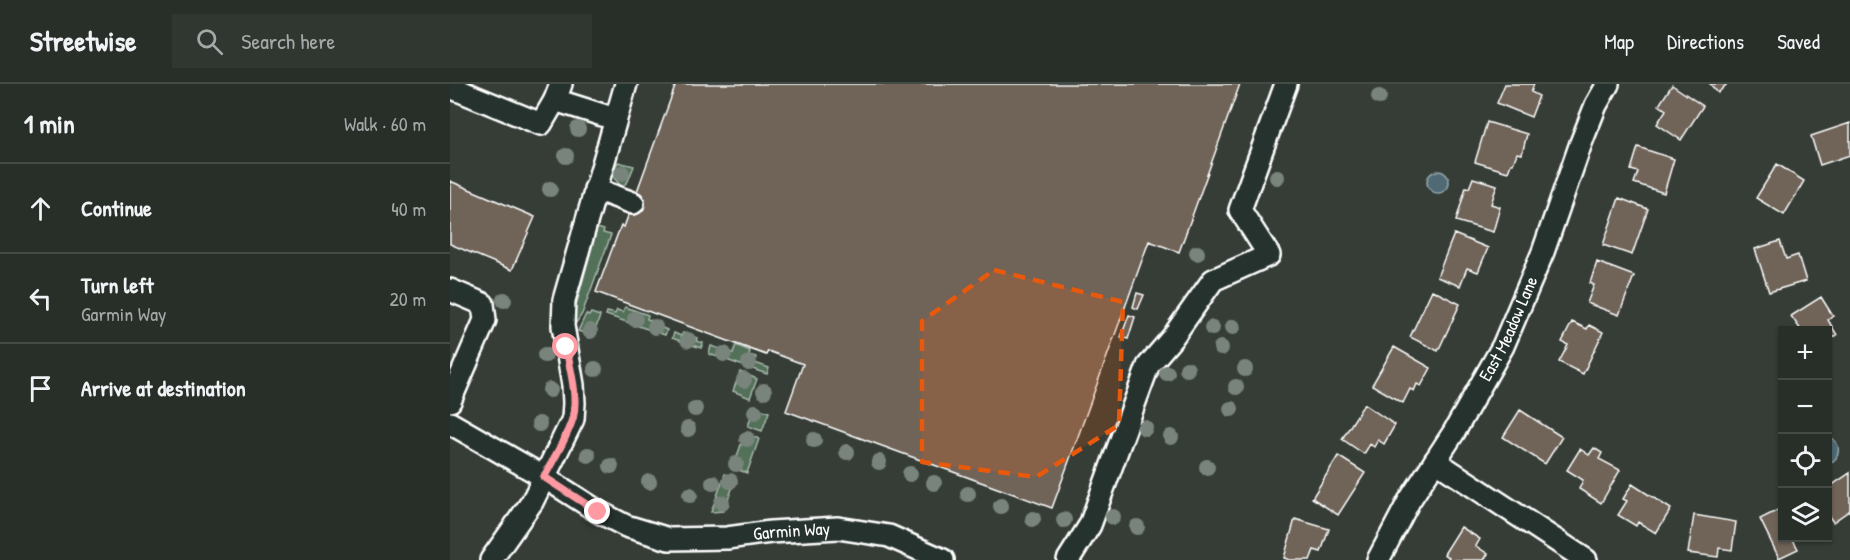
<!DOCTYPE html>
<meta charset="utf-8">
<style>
:root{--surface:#282e28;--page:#303630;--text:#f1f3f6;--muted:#a5a8a8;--line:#444a45}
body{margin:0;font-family:"Patrick Hand",sans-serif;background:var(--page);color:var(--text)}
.controls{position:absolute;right:18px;bottom:18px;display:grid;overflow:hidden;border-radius:0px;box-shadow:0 2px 4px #0004}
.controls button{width:54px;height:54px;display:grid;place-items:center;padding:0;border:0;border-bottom:2px solid var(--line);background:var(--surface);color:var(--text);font:30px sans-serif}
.stop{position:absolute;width:18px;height:18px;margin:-14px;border:4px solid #ff9aa2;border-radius:50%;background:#fff}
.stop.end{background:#ff9aa2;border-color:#fff;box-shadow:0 2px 6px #0008}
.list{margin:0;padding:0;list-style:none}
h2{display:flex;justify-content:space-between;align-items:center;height:78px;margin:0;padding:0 24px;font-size:26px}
h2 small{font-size:20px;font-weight:400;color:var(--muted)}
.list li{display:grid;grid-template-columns:39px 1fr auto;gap:18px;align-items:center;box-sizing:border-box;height:90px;padding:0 24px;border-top:2px solid var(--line)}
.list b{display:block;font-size:22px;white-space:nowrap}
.list p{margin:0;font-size:20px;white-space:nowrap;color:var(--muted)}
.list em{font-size:20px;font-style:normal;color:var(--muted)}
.icon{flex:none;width:33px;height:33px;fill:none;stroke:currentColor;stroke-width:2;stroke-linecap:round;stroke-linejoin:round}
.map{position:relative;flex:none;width:1400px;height:476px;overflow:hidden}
header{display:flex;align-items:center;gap:36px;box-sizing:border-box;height:84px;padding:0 30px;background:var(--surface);border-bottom:2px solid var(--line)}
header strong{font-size:28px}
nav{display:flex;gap:33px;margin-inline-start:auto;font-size:21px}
.search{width:420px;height:54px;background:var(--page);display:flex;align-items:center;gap:15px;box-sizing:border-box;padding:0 21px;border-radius:0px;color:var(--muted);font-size:22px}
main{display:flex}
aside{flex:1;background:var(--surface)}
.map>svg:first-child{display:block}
.green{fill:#527058;stroke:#a8b8ac;stroke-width:1.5}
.water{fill:#4f6b75;stroke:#95a6ac;stroke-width:1.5}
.building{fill:#6f6458;stroke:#fff;stroke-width:1.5}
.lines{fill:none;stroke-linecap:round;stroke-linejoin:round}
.minor-casing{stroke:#fff;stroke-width:26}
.minor{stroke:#26332d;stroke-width:21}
.tree{fill:#79847b}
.route{stroke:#ff9aa2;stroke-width:8}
.marked{fill:#e8590c;fill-opacity:0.2;stroke:#e8590c;stroke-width:4.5;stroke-dasharray:12 8;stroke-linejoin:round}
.labels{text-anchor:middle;stroke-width:4.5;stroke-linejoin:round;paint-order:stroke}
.street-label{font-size:18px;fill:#fff;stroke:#26332d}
</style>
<header>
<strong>Streetwise</strong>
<div class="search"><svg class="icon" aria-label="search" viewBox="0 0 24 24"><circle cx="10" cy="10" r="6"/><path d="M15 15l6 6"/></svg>Search here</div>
<nav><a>Map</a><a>Directions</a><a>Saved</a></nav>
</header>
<main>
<aside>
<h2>1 min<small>Walk · 60 m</small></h2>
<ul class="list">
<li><svg class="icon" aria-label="ahead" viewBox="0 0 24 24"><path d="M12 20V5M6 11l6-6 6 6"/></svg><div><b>Continue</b></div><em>40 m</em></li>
<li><svg class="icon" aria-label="left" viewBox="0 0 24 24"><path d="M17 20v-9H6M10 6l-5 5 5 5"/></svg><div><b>Turn left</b><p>Garmin Way</p></div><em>20 m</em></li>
<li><svg class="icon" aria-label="arrive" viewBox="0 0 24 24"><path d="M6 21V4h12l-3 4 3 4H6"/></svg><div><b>Arrive at destination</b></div></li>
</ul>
</aside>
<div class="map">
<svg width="1400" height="476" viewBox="0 0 1400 476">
<rect width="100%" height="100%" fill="#353d36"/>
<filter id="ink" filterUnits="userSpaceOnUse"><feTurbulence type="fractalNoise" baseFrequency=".0167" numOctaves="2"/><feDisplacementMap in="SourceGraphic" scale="12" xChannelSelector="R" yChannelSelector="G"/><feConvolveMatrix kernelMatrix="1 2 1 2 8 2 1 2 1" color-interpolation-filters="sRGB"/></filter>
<g filter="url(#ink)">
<path class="green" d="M168 78 184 82 178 97 172 103 164 94V85Z
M147 144 154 146 153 149 161 151 132 230 124 242 125 226Z
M175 223 198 231 197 235 211 240 210 243 217 246 215 251 156 231 157 228 165 230 167 226 173 228Z
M141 229 150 232 144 250 140 251 128 247 136 230 139 232Z
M224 249 231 252 233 249 247 254 246 257 253 259 251 264 222 254Z
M286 261 300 267 299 271 306 273 305 279 319 284 317 290 259 270 261 262 283 269Z
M290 288 307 295 300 314 283 307Z
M304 323 319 328 312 347 298 342Z
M295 349 309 355 297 389 283 384Z
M275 390 286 394 274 427 261 428Z"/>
<path class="water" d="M977 98a11 11 0 1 1 22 0a11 11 0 1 1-22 0Z
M1378 352C1392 358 1392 374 1378 380Z"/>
<path class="building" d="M226 0H790L729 168 699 157 602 424 336 327 353 280 318 267 316 271 146 208 171 141 174 143Z
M1055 0H1084L1081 8 1089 12 1081 33 1047 19Z
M1260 0H1277L1268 9Z
M1222 1 1253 22 1231 56 1207 40 1216 26 1209 21Z
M1037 38 1077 50 1072 70 1067 69 1063 80H1061L1058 88 1025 78Z
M1400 39V71L1370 81 1361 52Z
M1188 63 1224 75 1214 109 1184 99 1188 88 1181 86Z
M1327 80 1354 97 1334 131 1306 114Z
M1023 94 1047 101 1041 120 1050 123 1043 148 1006 137 1016 103 1019 104Z
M0 97 85 133 62 186 0 160Z
M1169 114 1198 125 1182 171 1153 161Z
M1004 150 1038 164 1028 188 1017 184 1010 202 987 193Z
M1330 157 1336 175 1348 171 1356 197 1319 208 1305 165Z
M1147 178 1184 192 1169 231 1137 219 1144 201 1140 199Z
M982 206 1010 220 988 267 960 253Z
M687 209 694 211 688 225 683 223Z
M1371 213 1383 232 1378 236 1387 251 1378 257V246H1351L1341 232Z
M679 231 685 233 678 255 671 253Z
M1122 238 1137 245 1139 241 1153 248 1133 290 1109 278 1118 261 1112 258Z
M944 263 981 284 971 302 967 300 964 307 960 305 953 319 922 301Z
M914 320 945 341 934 360 928 356 924 363 920 360 914 370 892 355Z
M1070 326 1112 353 1095 380 1053 353Z
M1144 364 1152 369 1149 375 1170 386 1151 419 1129 405 1133 396 1117 386 1130 365 1139 371Z
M888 372 915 389 888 431 862 414Z
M1400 389V426L1383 438 1378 431V404Z
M1182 400 1221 425 1206 449 1188 438 1186 442 1168 431 1177 417 1173 415Z
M1332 424V454H1342L1348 465 1329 474 1310 435Z
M1244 431 1286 438 1282 466 1269 464 1268 473 1238 469Z
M845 435 879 445 871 468 864 466 860 476H840L834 474Z
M1011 443 1030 455 1026 462 1038 470 1034 476H997L999 473 994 470Z"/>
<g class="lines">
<g class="minor-casing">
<g id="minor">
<path d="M111 0 105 16 165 35"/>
<path d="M0 3 91 40 105 16"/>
<path d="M145 105 183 119"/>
<path d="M0 206 33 220 35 236 0 317"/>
<path id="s1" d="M0 339 94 393 149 428 176 442 219 455 277 454 321 448 388 444 439 452 493 476"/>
<path d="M985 377 1136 476"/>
<path d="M41 476 82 418 123 335 124 319 123 301 113 242 114 216 176 0"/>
<path d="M618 476 640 441 698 282 722 254 763 196 819 171 790 126 836 0"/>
<path id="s2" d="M928 476 959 417 1004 348 1053 262 1093 168 1131 59 1146 21 1158 0"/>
</g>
</g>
<use href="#minor" class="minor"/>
</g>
<g class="tree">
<circle cx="929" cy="13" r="8"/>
<circle cx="128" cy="45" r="8"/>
<circle cx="116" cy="72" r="8"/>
<circle cx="172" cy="89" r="8"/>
<circle cx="827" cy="93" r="8"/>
<circle cx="100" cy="105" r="8"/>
<circle cx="747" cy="169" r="8"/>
<circle cx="54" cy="216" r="8"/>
<circle cx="185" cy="235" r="8"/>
<circle cx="205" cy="243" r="8"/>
<circle cx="783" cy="243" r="8"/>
<circle cx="762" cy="244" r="8"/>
<circle cx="140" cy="247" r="8"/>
<circle cx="238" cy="256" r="8"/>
<circle cx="771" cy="264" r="8"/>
<circle cx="274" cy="270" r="8"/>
<circle cx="95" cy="271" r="8"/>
<circle cx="299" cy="279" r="8"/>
<circle cx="145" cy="285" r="8"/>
<circle cx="737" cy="285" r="8"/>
<circle cx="795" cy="285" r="8"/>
<circle cx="717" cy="289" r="8"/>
<circle cx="294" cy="296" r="8"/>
<circle cx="786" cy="303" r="8"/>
<circle cx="100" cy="306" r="8"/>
<circle cx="314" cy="307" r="8"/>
<circle cx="245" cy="325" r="8"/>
<circle cx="781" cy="325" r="8"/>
<circle cx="305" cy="328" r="8"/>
<circle cx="89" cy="340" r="8"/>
<circle cx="695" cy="344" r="8"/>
<circle cx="238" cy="345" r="8"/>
<circle cx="721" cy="353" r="8"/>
<circle cx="297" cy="355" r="8"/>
<circle cx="364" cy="356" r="8"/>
<circle cx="397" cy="368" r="8"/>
<circle cx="138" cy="371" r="8"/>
<circle cx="429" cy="378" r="8"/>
<circle cx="286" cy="380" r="8"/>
<circle cx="161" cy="382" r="8"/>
<circle cx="757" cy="383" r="8"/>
<circle cx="460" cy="390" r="8"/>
<circle cx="280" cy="397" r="8"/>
<circle cx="199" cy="398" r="8"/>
<circle cx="263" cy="399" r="8"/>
<circle cx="484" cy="399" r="8"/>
<circle cx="518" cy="410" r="8"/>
<circle cx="240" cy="411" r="8"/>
<circle cx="272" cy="419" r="8"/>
<circle cx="551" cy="422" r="8"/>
<circle cx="663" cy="433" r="8"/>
<circle cx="583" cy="435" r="8"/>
<circle cx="614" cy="436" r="8"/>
<circle cx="687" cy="443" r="8"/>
</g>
</g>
<g class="lines" filter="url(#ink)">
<path class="route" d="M116 263C120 285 128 311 123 333 118 352 103 376 94 393L148 428"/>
</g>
<path class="marked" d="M544 186 673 218 669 341 586 393 472 378V237Z"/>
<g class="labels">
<g class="street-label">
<text dy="6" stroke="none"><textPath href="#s2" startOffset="266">East Meadow Lane</textPath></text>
<text dy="6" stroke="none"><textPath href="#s1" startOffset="372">Garmin Way</textPath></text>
</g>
</g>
</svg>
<div class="controls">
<button>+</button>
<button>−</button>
<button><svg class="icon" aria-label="locate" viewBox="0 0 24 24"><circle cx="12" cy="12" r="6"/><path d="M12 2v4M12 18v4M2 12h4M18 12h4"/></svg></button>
<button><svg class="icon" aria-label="layers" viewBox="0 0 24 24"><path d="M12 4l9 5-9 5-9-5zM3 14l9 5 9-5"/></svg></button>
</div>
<div class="stop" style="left:116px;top:263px"></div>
<div class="stop end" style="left:148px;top:428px"></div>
</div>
</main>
